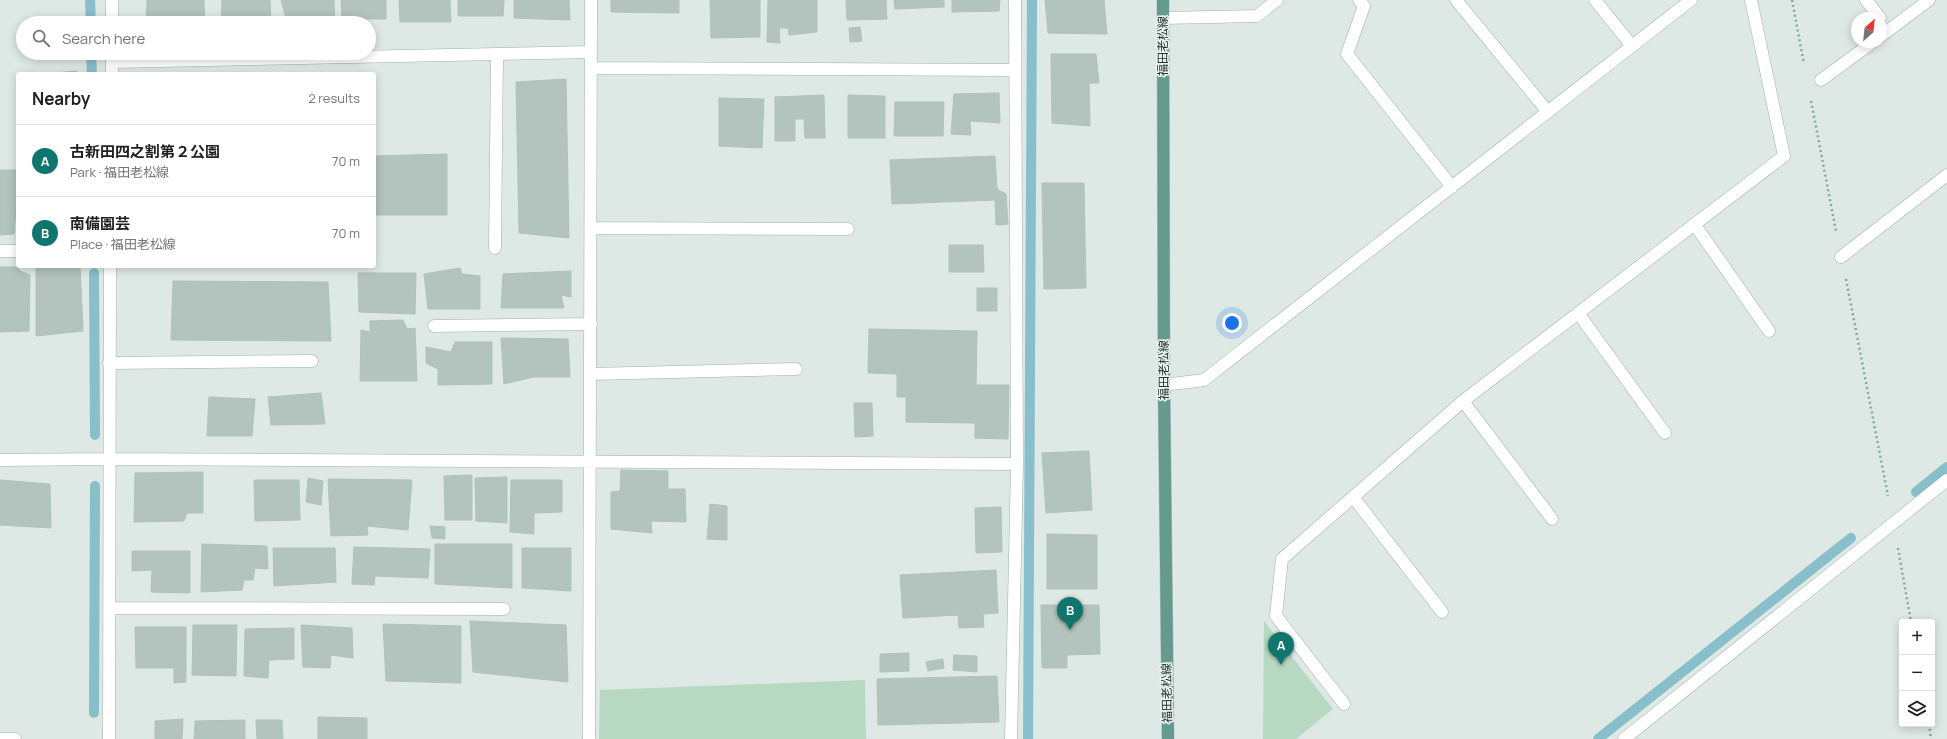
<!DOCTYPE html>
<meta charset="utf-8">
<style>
:root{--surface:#fff;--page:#f6f6f6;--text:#202124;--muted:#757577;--line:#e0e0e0;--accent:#0f766e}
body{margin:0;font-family:Manrope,"Noto Sans JP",sans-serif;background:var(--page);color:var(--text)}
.controls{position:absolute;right:12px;bottom:12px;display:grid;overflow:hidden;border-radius:4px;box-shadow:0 2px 10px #0003}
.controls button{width:36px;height:36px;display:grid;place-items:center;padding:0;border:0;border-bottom:1px solid var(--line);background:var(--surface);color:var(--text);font:20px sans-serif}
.compass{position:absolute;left:1851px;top:12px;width:36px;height:36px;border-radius:50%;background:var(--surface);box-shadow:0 2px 10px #0003;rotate:27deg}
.you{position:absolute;left:1232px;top:323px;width:14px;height:14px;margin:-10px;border:3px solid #fff;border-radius:50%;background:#1a73e8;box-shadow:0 0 0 6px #1a73e833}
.badge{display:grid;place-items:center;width:26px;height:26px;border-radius:50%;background:var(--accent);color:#fff;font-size:13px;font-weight:700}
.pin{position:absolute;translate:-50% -33px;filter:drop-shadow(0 1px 2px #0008)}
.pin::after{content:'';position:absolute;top:21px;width:14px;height:12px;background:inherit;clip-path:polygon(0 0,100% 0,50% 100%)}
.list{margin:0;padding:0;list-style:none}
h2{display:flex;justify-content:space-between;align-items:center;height:52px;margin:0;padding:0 16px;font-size:17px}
h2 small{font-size:13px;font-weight:400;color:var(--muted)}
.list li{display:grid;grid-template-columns:26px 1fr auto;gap:12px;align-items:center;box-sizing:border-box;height:72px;padding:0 16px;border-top:1px solid var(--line)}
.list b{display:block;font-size:15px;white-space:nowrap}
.list p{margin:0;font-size:13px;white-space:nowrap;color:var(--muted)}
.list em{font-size:13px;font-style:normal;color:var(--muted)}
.icon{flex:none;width:22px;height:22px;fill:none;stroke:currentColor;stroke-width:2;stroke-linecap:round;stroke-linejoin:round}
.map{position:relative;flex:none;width:1947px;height:739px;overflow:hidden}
.search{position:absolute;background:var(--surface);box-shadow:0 2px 10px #0003;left:16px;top:16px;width:360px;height:44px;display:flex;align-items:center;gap:10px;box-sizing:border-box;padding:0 14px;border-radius:22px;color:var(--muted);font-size:15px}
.panel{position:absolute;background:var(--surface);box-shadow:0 2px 10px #0003;left:16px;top:72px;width:360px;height:196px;border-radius:4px}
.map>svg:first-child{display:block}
.green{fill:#b7d8c1}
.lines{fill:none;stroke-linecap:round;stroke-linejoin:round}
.stream{stroke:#88bfcb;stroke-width:10}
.building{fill:#b3c3bd;stroke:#b1c1bb}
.minor-casing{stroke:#a1afab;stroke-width:13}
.major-casing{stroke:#bcc3c1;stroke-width:13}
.path{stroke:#80aa9e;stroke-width:2.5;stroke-dasharray:2 3;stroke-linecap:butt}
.minor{stroke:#fff;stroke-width:12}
.major{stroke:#659b8e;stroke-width:12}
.labels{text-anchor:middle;stroke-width:3;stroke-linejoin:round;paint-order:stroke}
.street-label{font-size:12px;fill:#203631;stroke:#edf5f2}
</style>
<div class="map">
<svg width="1947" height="739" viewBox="0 0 1947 739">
<rect width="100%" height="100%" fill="#dee8e4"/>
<path class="green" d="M1264 621 1333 709 1296 739H1263Z
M865 680 866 739H599L600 690Z"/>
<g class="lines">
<path class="stream" d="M90 0 91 23
M91 53 92 74
M94 273 95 435
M1916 492 1947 467
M94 713 95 486
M1028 739 1032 0
M1598 739 1851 538"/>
</g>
<path class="building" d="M147 0H204L205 23H146Z
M222 0H270L271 23H221Z
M281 0H334L335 20 286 19Z
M341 0H386V19H342Z
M399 0H450L451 22H400Z
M458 0H504L503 16H458Z
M514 0H569L570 20 514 18Z
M611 0H679V13L611 12Z
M710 0H760V37L711 38Z
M768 0H817V32L789 35 788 28H779L780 43 767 42Z
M846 0H886L887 19 847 20Z
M894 0H944V7L895 9Z
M952 0H1000L999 11 952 12Z
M1045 0H1104L1107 34 1048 33Z
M860 27 862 41 850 42 849 28Z
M1051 54H1096L1099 83H1089L1090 126 1052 123Z
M77 71V74H41Z
M566 79 569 238 519 233 516 82Z
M999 93 1000 123 970 121 971 135 951 134 954 94Z
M824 95 825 138H805L804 119H795V141H775V97Z
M848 95 885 96V138H848Z
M719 98 764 99 762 148 719 146Z
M895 102H944L943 136H894Z
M447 154V215H374V156Z
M995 156 997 189 1006 194 1008 224 996 225 995 200 892 204 890 160Z
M0 170H18V210H16L14 234 0 235Z
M1042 183H1084L1086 288 1044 289Z
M949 245H983L984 272H949Z
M80 266 83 331 36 336V267Z
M0 267H18L20 271 30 275 29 331 0 332Z
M460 268 462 274 480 276V309H428L424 274Z
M571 271V297L561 295 564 308H501L503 274Z
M358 273H416L415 314 359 312Z
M173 281 328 282 331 341 171 340Z
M977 288H997V311H977Z
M403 320 407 329 415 328 417 381H360L361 330 370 332V321Z
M869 329 977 331 976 385H1009L1008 439 975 438V423L906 422V397H897V374L868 373Z
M501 338 568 339 570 377H533L504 384Z
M455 342H492V384L438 385V369L426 363V347L451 352Z
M321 393 325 424 271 425 268 397Z
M209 397 255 399 252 436H207Z
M854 403H872L873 436 855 437Z
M1089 451 1092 510 1046 513 1042 453Z
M621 470 668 471V489H685L686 522 651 521 652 533 611 529V492L620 491Z
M203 472V513H187L184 521 134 522 135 473Z
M472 475V520H445L444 476Z
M507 477V523L476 521 475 478Z
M308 478 323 481 321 505 306 502Z
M328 479 412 480 408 530 367 526 368 535 331 536Z
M0 480 50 484 51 528 0 525Z
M254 480H299L300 520 255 521Z
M511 480H562V512L534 513V534L510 532Z
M710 504 727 506V540L707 539Z
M1001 507 1002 552 976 553 975 508Z
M430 526 445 527V539L432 538Z
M1047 534 1097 535V589H1047Z
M202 544 267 546 268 569 255 568 253 580H244L242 590 201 592Z
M435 544H512V588L435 584Z
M354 547 430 549 428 578 375 576 374 585 352 584Z
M273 548H335L336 582 274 586Z
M522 548H571V591L522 588Z
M132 551H190V593L151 592 152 570 132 571Z
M996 570 998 613 983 614 984 627 959 628 958 615 903 618 900 575Z
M1041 605H1099L1100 654 1067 655V668H1042Z
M470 621 566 625 568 682 473 672Z
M383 624 461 626V683L386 681Z
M193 625H237L236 676 192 675Z
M301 625 352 628 353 658 331 655 330 668 303 667Z
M135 627H186V682L174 683V668H136Z
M294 628V659L269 660 268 678 244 676 245 629Z
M909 653V671L880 672V654Z
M954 655 977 656V672L953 670Z
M943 659 944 668 928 671 926 662Z
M997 676 999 722 878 725 877 679Z
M318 717 367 718V739H318Z
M183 719 182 739H155V721Z
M245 720V739H194L195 721Z
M256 720H282L283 739H257Z"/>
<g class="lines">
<g class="minor-casing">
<path id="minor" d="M1359 0 1364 6 1347 54 1452 187
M1456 0 1548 112
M1595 0 1632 46
M1866 0 1880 18
M1163 18 1257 16 1277 0
M112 23V0
M1881 36 1929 0
M112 62 591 52
M591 68 1015 70
M112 74V53
M1821 80 1873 42
M1695 225 1769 331
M591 228 848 229
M495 248 497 55
M0 251H18
M1841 257 1947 175
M1578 313 1665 433
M434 326 591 324
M109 363 312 361
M591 374 796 369
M1164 385 1204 380 1691 0
M1463 401 1552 519
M0 460 109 459 1017 464
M1353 497 1442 612
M109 608 504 609
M1344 704 1276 616 1282 559 1463 401 1784 156 1751 0
M0 739H15
M109 739 110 266
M589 739 591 0
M1011 739 1017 464 1015 0
M1624 739 1947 480"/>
</g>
<g class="major-casing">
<path id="major" d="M1163 0 1164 385 1168 739"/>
</g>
<path class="path" d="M1792 0 1804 64
M1811 101 1836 231
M1846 279 1888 496
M1898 548 1911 622
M1929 724 1931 739"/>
<use href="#minor" class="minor"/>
<use href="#major" class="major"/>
</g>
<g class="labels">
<g class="street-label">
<text transform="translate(1163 46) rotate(-90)" y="4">福田老松線</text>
<text transform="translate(1164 370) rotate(-90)" y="4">福田老松線</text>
<text transform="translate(1167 693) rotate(-91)" y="4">福田老松線</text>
</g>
</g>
</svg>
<div class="controls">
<button>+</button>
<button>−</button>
<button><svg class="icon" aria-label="layers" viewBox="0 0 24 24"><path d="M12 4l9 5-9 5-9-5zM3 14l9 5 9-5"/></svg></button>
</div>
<svg class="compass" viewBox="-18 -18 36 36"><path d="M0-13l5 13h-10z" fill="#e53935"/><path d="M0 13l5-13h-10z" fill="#757577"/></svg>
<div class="you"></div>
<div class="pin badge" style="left:1281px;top:665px">A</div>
<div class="pin badge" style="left:1070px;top:630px">B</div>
<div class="search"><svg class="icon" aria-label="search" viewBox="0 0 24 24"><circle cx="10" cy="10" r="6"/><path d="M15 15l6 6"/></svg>Search here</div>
<section class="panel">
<h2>Nearby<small>2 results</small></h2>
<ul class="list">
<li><span class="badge">A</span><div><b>古新田四之割第２公園</b><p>Park · 福田老松線</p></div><em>70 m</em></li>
<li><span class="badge">B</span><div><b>南備園芸</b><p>Place · 福田老松線</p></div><em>70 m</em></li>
</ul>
</section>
</div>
